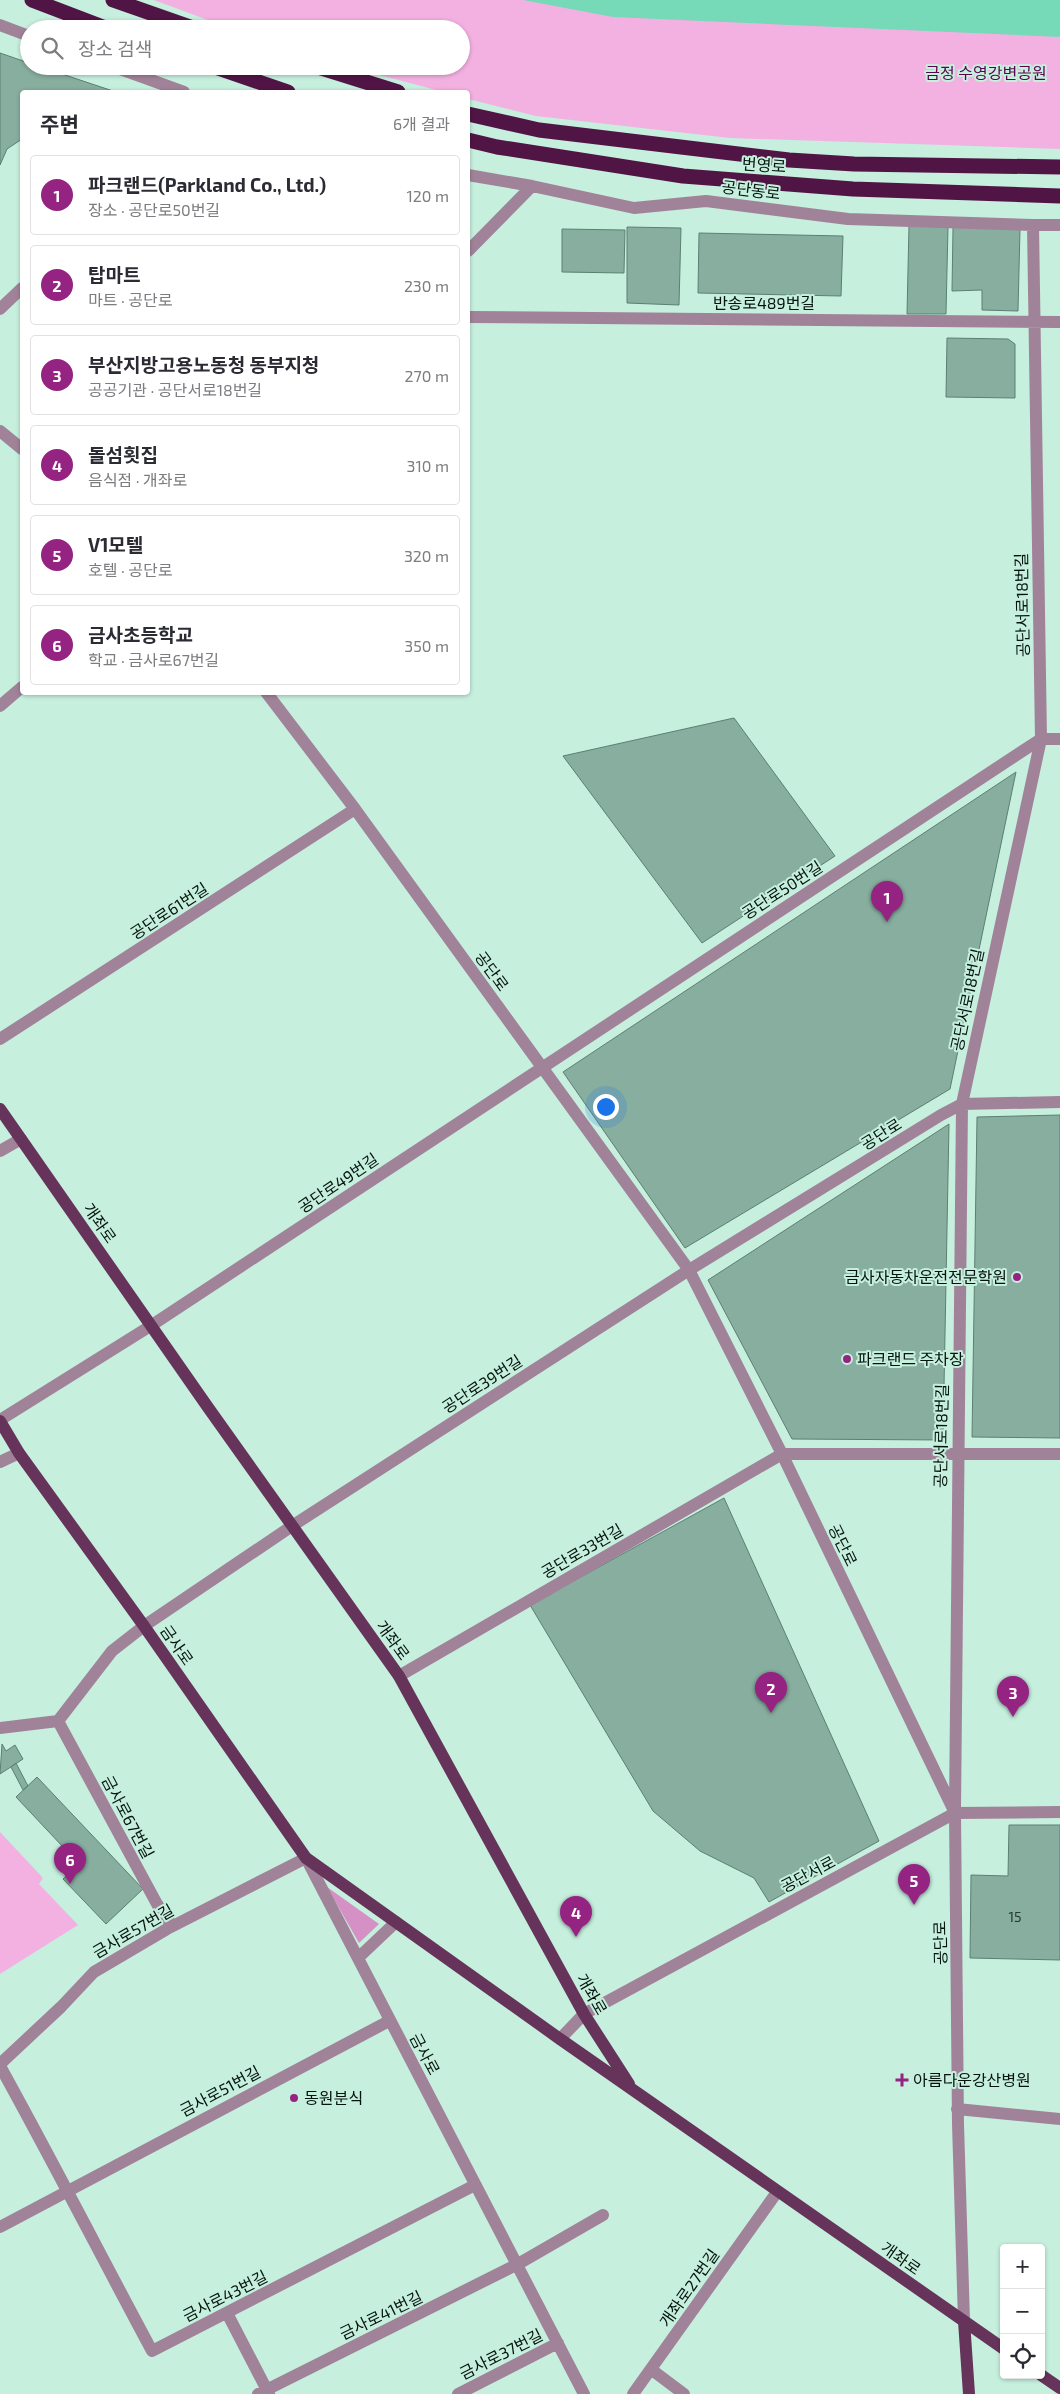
<!DOCTYPE html>
<html lang="ko">
<meta charset="utf-8">
<style>
:root{--surface:#fff;--page:#f7f7f7;--text:#2b2b33;--muted:#7c7c81;--line:#e1e1e2;--accent:#952382}
body{margin:0;font-family:"Exo 2","Noto Sans KR",sans-serif;background:var(--page);color:var(--text)}
.controls{position:absolute;right:15px;bottom:15px;display:grid;overflow:hidden;border-radius:5px;box-shadow:0 1px 4px #0004}
.controls button{width:45px;height:45px;display:grid;place-items:center;padding:0;border:0;border-bottom:1px solid var(--line);background:var(--surface);color:var(--text);font:25px sans-serif}
.you{position:absolute;left:605px;top:1106px;width:18px;height:18px;margin:-12px;border:4px solid #fff;border-radius:50%;background:#1a73e8;box-shadow:0 0 0 8px #1a73e833}
.badge{display:grid;place-items:center;width:32px;height:32px;border-radius:50%;background:var(--accent);color:#fff;font-size:16px;font-weight:700}
.pin{position:absolute;translate:-50% -41px;filter:drop-shadow(0 1px 2px #0008)}
.pin::after{content:'';position:absolute;top:26px;width:18px;height:15px;background:inherit;clip-path:polygon(0 0,100% 0,50% 100%)}
.list{margin:0;padding:0;list-style:none}
h2{display:flex;justify-content:space-between;align-items:center;height:65px;margin:0;padding:0 20px;font-size:21px}
h2 small{font-size:16px;font-weight:400;color:var(--muted)}
.list li{display:grid;grid-template-columns:32px 1fr auto;gap:15px;align-items:center;box-sizing:border-box;height:80px;margin:0 10px 10px;padding:0 10px;border:1px solid var(--line);border-radius:5px}
.list b{display:block;font-size:19px;white-space:nowrap}
.list p{margin:0;font-size:16px;white-space:nowrap;color:var(--muted)}
.list em{font-size:16px;font-style:normal;color:var(--muted)}
.icon{flex:none;width:28px;height:28px;fill:none;stroke:currentColor;stroke-width:2;stroke-linecap:round;stroke-linejoin:round}
.map{position:relative;flex:none;width:1060px;height:2394px;overflow:hidden}
.search{position:absolute;background:var(--surface);box-shadow:0 1px 4px #0004;left:20px;top:20px;width:450px;height:55px;display:flex;align-items:center;gap:12px;box-sizing:border-box;padding:0 18px;border-radius:28px;color:var(--muted);font-size:19px}
.panel{position:absolute;background:var(--surface);box-shadow:0 1px 4px #0004;left:20px;top:90px;width:450px;height:605px;border-radius:5px}
.map>svg:first-child{display:block}
.green{fill:#f3b1e2}
.forest{fill:#d590c5}
.water{fill:#76d9b7}
.building{fill:#87ae9f;stroke:#5b8072}
.lines{fill:none;stroke-linecap:round;stroke-linejoin:round}
.minor{stroke:#a18399;stroke-width:12}
.major{stroke:#66345b;stroke-width:12}
.highway{stroke:#501545;stroke-width:15}
.poi-dot{fill:#952382;stroke:#c6efde;stroke-width:2}
.labels{text-anchor:middle;stroke-width:4;stroke-linejoin:round;paint-order:stroke}
.number-label{font-size:14px;fill:#263a32}
.park-label{font-size:16px;fill:#59044d;stroke:#c6efde}
.street-label{font-size:16px;fill:#05140e;stroke:#c6efde}
.poi-label{font-size:16px;fill:#05140e;stroke:#c6efde;text-anchor:start}
</style>
<div class="map">
<svg width="1060" height="2394" viewBox="0 0 1060 2394">
<rect width="100%" height="100%" fill="#c6efde"/>
<path class="green" d="M154 0H1060V149L730 138 536 116 468 99V92H444L345 66H461V29H232Z
M0 1832 43 1878 39 1884 78 1925 0 1974Z"/>
<path class="forest" d="M327 1887 379 1924 359 1943Z"/>
<path class="water" d="M523 0H1060V37L613 17Z"/>
<path class="building" d="M0 53 29 63V66H38L116 92H22V139L7 149 0 165Z
M909 226 948 227 946 314H907Z
M627 227 681 228 679 305 627 303Z
M953 227 1020 229 1018 311 982 310V290L952 291Z
M562 229 625 230 624 273 562 272Z
M699 233 843 236 841 296 698 293Z
M947 338 1008 339 1015 344V398L946 397Z
M734 718 835 856 702 943 563 756Z
M1016 772 950 1089 685 1248 563 1072Z
M1060 1115V1438L972 1437 977 1117Z
M949 1124 943 1440 792 1439 708 1280Z
M724 1498 879 1841 769 1902 754 1878 700 1851 653 1811 530 1605Z
M2 1744 6 1751 15 1745 23 1759 0 1774Z
M16 1763 28 1786 23 1790 11 1767Z
M37 1777 143 1889 106 1924 63 1879 79 1864 16 1797Z
M1009 1825H1060V1960L970 1958 971 1875 1008 1876Z"/>
<g class="lines">
<path class="minor" d="M0 25 29 36
M112 66 184 92
M468 175 532 186 634 208 706 201 848 219 1033 225
M468 251 532 186
M0 309 22 288
M468 317 1060 322
M0 431 22 449
M266 692 355 809 689 1270 782 1454 955 1813 958 2124 964 2321
M0 706 22 687
M0 1039 355 809
M0 1151 21 1139
M0 1420 152 1325 1021 752 1041 739H1060
M0 1462 19 1453
M399 1676 782 1454H1060
M58 1721 157 1904 172 1926
M0 1728 58 1721 112 1651 144 1626 292 1526 689 1270 941 1115 962 1104 1060 1102
M955 1809 962 1104 1041 739 1033 225H1060
M358 1958 396 1922
M560 2039 584 2014 955 1813 1060 1812
M0 2064 61 2007 94 1972 167 1929 306 1858 584 2394
M0 2066C52 2160 101 2256 152 2351L475 2185
M957 2109 1060 2119
M0 2227 389 2021
M227 2313 269 2394
M652 2370 684 2394
M258 2394 518 2264 603 2215
M458 2394 558 2343
M633 2394 777 2192"/>
<path class="major" d="M0 1109 207 1406 399 1676 584 2014 629 2084
M0 1421 19 1453 144 1626 306 1858 560 2039 1004 2349
M964 2321 969 2394
M1041 2375 1060 2388"/>
<path class="highway" d="M32 0 108 29
M113 0 196 29
M212 66 288 92
M315 66 398 92
M468 114 539 130 789 160 854 164 1060 167
M468 140 497 147 683 176 853 189 1060 196"/>
</g>
<g class="poi-dot">
<circle cx="1017" cy="1277" r="5"/>
<circle cx="847" cy="1359" r="5"/>
<path d="M899.5 2072.5h5v5h5v5h-5v5h-5v-5h-5v-5h5z"/>
<circle cx="294" cy="2098" r="5"/>
</g>
<g class="labels">
<g class="number-label">
<text x="1015" y="1922">15</text>
</g>
<g class="park-label">
<text x="986" y="79">금정 수영강변공원</text>
</g>
<g class="street-label">
<text transform="translate(764 165) rotate(4)" y="6">번영로</text>
<text transform="translate(751 190) rotate(7)" y="6">공단동로</text>
<text x="764" y="309">반송로489번길</text>
<text transform="translate(1022 605) rotate(-91)" y="6">공단서로18번길</text>
<text transform="translate(782 890) rotate(-33)" y="6">공단로50번길</text>
<text transform="translate(169 911) rotate(-33)" y="6">공단로61번길</text>
<text transform="translate(492 971) rotate(54)" y="6">공단로</text>
<text transform="translate(967 1000) rotate(-78)" y="6">공단서로18번길</text>
<text transform="translate(881 1134) rotate(-32)" y="6">공단로</text>
<text transform="translate(338 1183) rotate(-34)" y="6">공단로49번길</text>
<text transform="translate(100 1223) rotate(55)" y="6">개좌로</text>
<text transform="translate(482 1384) rotate(-33)" y="6">공단로39번길</text>
<text transform="translate(941 1436) rotate(-89)" y="6">공단서로18번길</text>
<text transform="translate(843 1545) rotate(64)" y="6">공단로</text>
<text transform="translate(582 1551) rotate(-30)" y="6">공단로33번길</text>
<text transform="translate(393 1640) rotate(54)" y="6">개좌로</text>
<text transform="translate(177 1645) rotate(55)" y="6">금사로</text>
<text transform="translate(128 1817) rotate(62)" y="6">금사로67번길</text>
<text transform="translate(808 1874) rotate(-28)" y="6">공단서로</text>
<text transform="translate(133 1931) rotate(-30)" y="6">금사로57번길</text>
<text transform="translate(940 1943) rotate(-91)" y="6">공단로</text>
<text transform="translate(592 1994) rotate(60)" y="6">개좌로</text>
<text transform="translate(425 2054) rotate(62)" y="6">금사로</text>
<text transform="translate(220 2091) rotate(-28)" y="6">금사로51번길</text>
<text transform="translate(901 2258) rotate(35)" y="6">개좌로</text>
<text transform="translate(689 2288) rotate(-55)" y="6">개좌로27번길</text>
<text transform="translate(225 2296) rotate(-27)" y="6">금사로43번길</text>
<text transform="translate(381 2315) rotate(-26)" y="6">금사로41번길</text>
<text transform="translate(501 2354) rotate(-27)" y="6">금사로37번길</text>
</g>
<g class="poi-label">
<text x="1007" y="1283" text-anchor="end">금사자동차운전전문학원</text>
<text x="857" y="1365">파크랜드 주차장</text>
<text x="913" y="2086">아름다운강산병원</text>
<text x="304" y="2104">동원분식</text>
</g>
</g>
</svg>
<div class="controls">
<button>+</button>
<button>−</button>
<button><svg class="icon" aria-label="locate" viewBox="0 0 24 24"><circle cx="12" cy="12" r="6"/><path d="M12 2v4M12 18v4M2 12h4M18 12h4"/></svg></button>
</div>
<div class="you"></div>
<div class="pin badge" style="left:887px;top:922px">1</div>
<div class="pin badge" style="left:771px;top:1713px">2</div>
<div class="pin badge" style="left:1013px;top:1717px">3</div>
<div class="pin badge" style="left:576px;top:1937px">4</div>
<div class="pin badge" style="left:914px;top:1905px">5</div>
<div class="pin badge" style="left:70px;top:1884px">6</div>
<div class="search"><svg class="icon" aria-label="search" viewBox="0 0 24 24"><circle cx="10" cy="10" r="6"/><path d="M15 15l6 6"/></svg>장소 검색</div>
<section class="panel">
<h2>주변<small>6개 결과</small></h2>
<ul class="list">
<li><span class="badge">1</span><div><b>파크랜드(Parkland Co., Ltd.)</b><p>장소 · 공단로50번길</p></div><em>120 m</em></li>
<li><span class="badge">2</span><div><b>탑마트</b><p>마트 · 공단로</p></div><em>230 m</em></li>
<li><span class="badge">3</span><div><b>부산지방고용노동청 동부지청</b><p>공공기관 · 공단서로18번길</p></div><em>270 m</em></li>
<li><span class="badge">4</span><div><b>돌섬횟집</b><p>음식점 · 개좌로</p></div><em>310 m</em></li>
<li><span class="badge">5</span><div><b>V1모텔</b><p>호텔 · 공단로</p></div><em>320 m</em></li>
<li><span class="badge">6</span><div><b>금사초등학교</b><p>학교 · 금사로67번길</p></div><em>350 m</em></li>
</ul>
</section>
</div>
